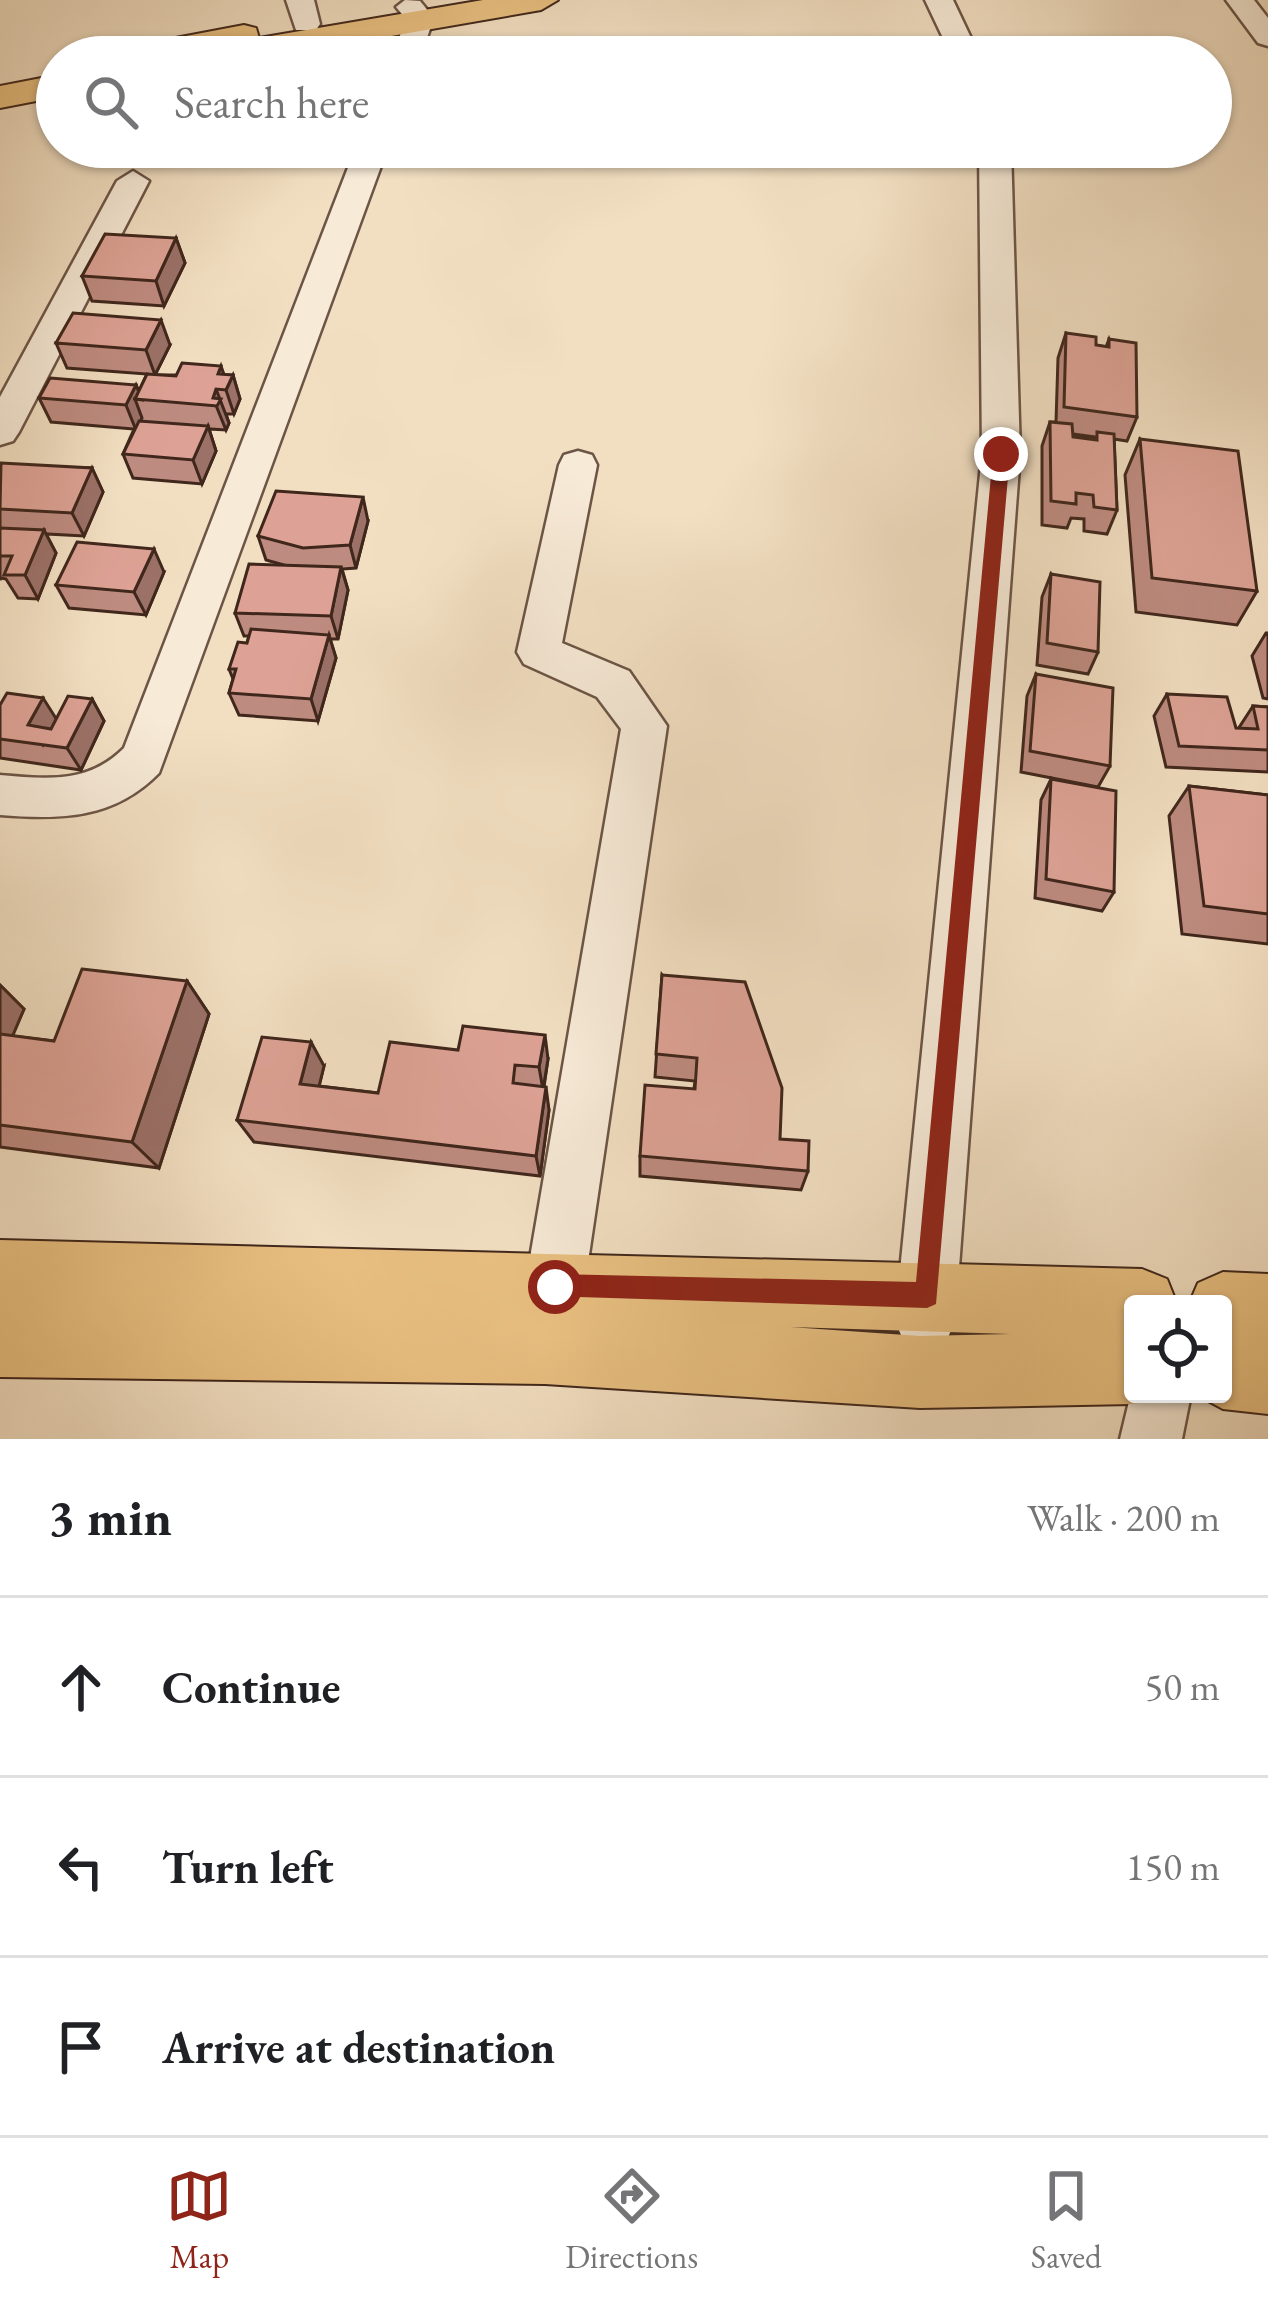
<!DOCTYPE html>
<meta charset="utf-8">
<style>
:root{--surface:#fff;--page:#f2f2f2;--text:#202124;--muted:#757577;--line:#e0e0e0;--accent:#8f2418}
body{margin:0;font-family:"EB Garamond",serif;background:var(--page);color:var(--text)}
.controls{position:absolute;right:36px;bottom:36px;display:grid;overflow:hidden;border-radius:12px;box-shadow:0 3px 9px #0004}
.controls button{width:108px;height:108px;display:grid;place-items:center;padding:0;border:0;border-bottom:3px solid var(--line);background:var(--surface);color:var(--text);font:60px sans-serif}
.stop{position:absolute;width:36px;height:36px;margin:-27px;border:9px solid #8f2418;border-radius:50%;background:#fff}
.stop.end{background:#8f2418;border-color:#fff;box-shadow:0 3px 12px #0008}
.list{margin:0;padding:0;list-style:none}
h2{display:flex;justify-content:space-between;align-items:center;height:156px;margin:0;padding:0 48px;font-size:51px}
h2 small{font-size:39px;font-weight:400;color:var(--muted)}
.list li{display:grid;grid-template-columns:78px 1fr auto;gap:36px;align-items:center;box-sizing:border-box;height:180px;padding:0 48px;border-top:3px solid var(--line)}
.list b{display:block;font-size:45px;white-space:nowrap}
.list em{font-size:39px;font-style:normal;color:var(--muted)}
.icon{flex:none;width:66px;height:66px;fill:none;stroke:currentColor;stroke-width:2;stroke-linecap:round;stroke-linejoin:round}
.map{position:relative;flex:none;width:1268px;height:1439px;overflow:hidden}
.search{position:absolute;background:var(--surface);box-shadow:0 3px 9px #0004;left:36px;right:36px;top:36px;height:132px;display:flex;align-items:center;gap:30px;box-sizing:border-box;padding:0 42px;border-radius:66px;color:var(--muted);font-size:45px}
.sheet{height:696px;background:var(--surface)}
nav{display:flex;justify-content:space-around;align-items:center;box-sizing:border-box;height:168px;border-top:3px solid var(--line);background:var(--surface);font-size:33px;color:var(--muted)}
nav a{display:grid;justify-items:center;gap:6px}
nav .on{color:var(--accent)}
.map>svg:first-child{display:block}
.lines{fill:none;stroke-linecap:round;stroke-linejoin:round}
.minor-casing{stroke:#6c5546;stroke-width:5}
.major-casing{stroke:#40271c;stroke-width:4}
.minor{fill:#f7ead7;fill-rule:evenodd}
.major{fill:#e9c081;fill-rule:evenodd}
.wall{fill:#be8b80;stroke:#40271c;stroke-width:3;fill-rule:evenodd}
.shaded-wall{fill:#9b7168;stroke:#40271c;stroke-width:3}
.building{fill:#dda295;stroke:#40271c;stroke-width:3}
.route{fill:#8f2418}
</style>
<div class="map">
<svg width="1268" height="1439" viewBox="0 0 1268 1439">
<rect width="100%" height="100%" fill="#f2dfc2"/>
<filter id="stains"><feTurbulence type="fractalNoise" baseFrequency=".00167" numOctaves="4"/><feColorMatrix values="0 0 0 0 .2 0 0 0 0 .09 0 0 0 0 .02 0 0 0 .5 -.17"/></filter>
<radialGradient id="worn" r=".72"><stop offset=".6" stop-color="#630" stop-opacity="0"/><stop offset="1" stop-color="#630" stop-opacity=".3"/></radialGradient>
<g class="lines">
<g class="minor-casing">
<path id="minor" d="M286 0H314L320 24 316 30H296Z
M405 0 420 1 434 18 420 57H392L406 19 396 7Z
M925 0H953L980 57H952Z
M1226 0H1254L1268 18V46L1258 43Z
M356 147H388L159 773C114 819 61 820 0 815V775C48 779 88 784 124 748Z
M979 147H1011L1020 454 955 1321 946 1342 925 1351 904 1342 895 1321 982 454Z
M133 171 149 181 19 432 13 441 0 445V397L117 181Z
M578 451 592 455 597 465 562 643 629 671 667 726 580 1316 571 1337 550 1346 529 1337 520 1316 621 729 597 697 524 664 517 652 559 465 564 455Z
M1133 1385V1394H1191L1182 1439H1120Z"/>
</g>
<g class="major-casing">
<path id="major" d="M483 0H558L541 10 270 57H111L116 50 128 47 244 25 256 28 259 38Z
M57 75V97L0 108V86Z
M0 1240 1142 1269 1167 1279 1177 1304H1133V1394H1158L1133 1404 920 1408 545 1384 0 1377ZM790 1327 1010 1334 920 1336Z
M1223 1272 1268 1274V1414L1223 1409 1195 1394H1223V1304H1189L1198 1283Z"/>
</g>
<use href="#minor" class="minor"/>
<use href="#major" class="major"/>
</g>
<path class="wall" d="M176 238 185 263 164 306 92 301 82 276Z
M1066 333 1096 345 1106 347 1109 339 1137 417 1127 441 1114 439 1117 510 1107 534 1084 531V519L1071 518 1067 528 1042 525V446L1050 422H1056L1058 358ZM1073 434 1095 437 1094 439 1073 437Z
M56 343 170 345 155 375H233L240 399 234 414H226L229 423 226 430 209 429 216 451 202 484 133 478 123 454 134 429 51 422 39 398 136 385 139 391 147 374 67 368Z
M1140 439 1257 591 1237 625 1136 612 1125 475Z
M0 466 92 468 103 492 84 536 46 534 56 553 38 599 18 598 6 579 1 578 0 580Z
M368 521 356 568 342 569 348 590 338 639H330L336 658 318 721 239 715 229 693 233 679 229 669 247 643 249 636H244L235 613 284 565 266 560 258 536Z
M164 572 146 615 69 608 56 585Z
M1051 574 1098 652 1088 674 1037 665 1042 597Z
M1266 633H1268V699L1263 698 1252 656Z
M1036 674 1110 766 1098 787 1021 772 1027 696Z
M1167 694 1236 728 1238 729 1253 706 1268 707V772L1166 767 1154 716Z
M92 699 104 721 81 770 0 758V705L56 719Z
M1051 779 1114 892 1102 911 1035 898 1041 800Z
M1189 786 1268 795V944L1182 934 1169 816Z
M662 975 780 1139 808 1171 801 1190 640 1176V1156L694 1089 695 1081 655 1077Z
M187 981 209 1014 159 1168 0 1147V985L24 1009 12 1036 54 1041Z
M548 1059 544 1087 549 1110 540 1176 254 1142 237 1120 324 1066 319 1086 378 1093Z"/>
<path class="shaded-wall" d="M176 238 185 263 164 306 156 281Z
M161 320 170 345 155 375 146 350Z
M221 366 228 386 233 375 240 399 234 414 226 390 218 374Z
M136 385 142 400 135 399 142 418 136 430 126 405Z
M216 389 229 423 226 430 213 398Z
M208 426 216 451 202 484 193 460Z
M92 468 103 492 84 536 72 513Z
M363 497 368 521 356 568 350 545Z
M44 530 56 553 38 599 25 575Z
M154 549 164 572 146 615 134 592Z
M341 567 348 590 338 639 331 616Z
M329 635 336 658 318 721 311 699Z
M43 698 57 720 43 745 28 725Z
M92 699 104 721 81 770 67 748Z
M187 981 209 1014 159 1168 132 1142Z
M0 985 24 1009 2 1061 0 1059Z
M545 1035 548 1059 543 1090 539 1067Z
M311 1042 324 1066 314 1107 300 1084Z
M546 1087 549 1110 540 1176 536 1156Z"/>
<path class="building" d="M105 234 176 238 156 281 82 276Z
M73 313 161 320 146 350 56 343Z
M1066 333 1096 337V345L1109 347V339L1136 343 1137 417 1064 407Z
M182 363 221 366 218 374 233 375 226 390 216 389 213 398 221 399 217 406 135 399 147 374 176 376Z
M50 378 136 385 126 405 39 398Z
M139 421 208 426 193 460 123 454Z
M1050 422 1072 424 1073 437 1097 440V432L1114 434 1117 510 1094 507 1093 495 1076 493V504L1051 501Z
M1140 439 1238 451 1257 591 1152 578Z
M1 463 92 468 72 513 0 509Z
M276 491 363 497 350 545 303 548 258 536Z
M0 528 44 530 25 575H4L12 556H0Z
M77 542 154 549 134 592 56 585Z
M249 564 341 567 331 616 235 613Z
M1051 574 1100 582 1098 652 1047 643Z
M251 629 329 635 311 699 229 693 236 669H229L238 642 247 643Z
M1036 674 1113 688 1110 766 1030 751Z
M7 693 43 698 28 725 51 729 68 696 92 699 67 748 0 739V705Z
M1167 694 1227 697 1236 728 1258 729 1253 706 1268 707V750L1179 746Z
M1051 779 1116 791 1114 892 1046 879Z
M1189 786 1268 795V914L1204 906Z
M82 969 187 981 132 1142 0 1125V1034L54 1041Z
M662 975 745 982 782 1088 780 1139 809 1141 808 1171 640 1156 645 1085 695 1089 697 1058 656 1054Z
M463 1026 545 1035 539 1067 515 1065 513 1083 546 1087 536 1156 237 1120 262 1037 311 1042 300 1084 378 1093 390 1042 458 1050Z"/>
<path class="route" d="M1001 449 1010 454 936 1304 927 1308 546 1296 542 1287 546 1278 555 1274 916 1282 993 454Z"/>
<rect width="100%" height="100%" filter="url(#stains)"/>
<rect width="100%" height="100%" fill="url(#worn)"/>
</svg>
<div class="controls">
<button><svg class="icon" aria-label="locate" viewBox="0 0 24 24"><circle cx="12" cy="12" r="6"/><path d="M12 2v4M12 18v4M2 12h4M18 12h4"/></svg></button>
</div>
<div class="stop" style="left:555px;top:1287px"></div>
<div class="stop end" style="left:1001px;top:454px"></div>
<div class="search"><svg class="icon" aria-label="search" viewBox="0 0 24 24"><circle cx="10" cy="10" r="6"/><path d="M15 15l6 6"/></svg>Search here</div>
</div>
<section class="sheet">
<h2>3 min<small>Walk · 200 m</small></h2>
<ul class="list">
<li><svg class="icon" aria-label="ahead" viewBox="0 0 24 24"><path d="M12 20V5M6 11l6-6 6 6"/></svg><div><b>Continue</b></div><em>50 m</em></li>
<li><svg class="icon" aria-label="left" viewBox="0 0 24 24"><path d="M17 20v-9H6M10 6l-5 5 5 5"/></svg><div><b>Turn left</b></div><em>150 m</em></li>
<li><svg class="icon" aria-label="arrive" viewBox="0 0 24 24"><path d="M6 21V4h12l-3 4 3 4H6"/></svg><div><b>Arrive at destination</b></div></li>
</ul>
</section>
<nav>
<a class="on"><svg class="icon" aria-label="map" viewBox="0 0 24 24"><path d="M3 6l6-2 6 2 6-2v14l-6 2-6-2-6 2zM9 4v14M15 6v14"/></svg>Map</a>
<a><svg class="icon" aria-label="directions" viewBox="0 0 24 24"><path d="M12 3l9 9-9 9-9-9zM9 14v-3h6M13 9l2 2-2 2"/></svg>Directions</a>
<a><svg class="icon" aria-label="saved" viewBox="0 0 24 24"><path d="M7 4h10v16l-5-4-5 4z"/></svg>Saved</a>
</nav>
